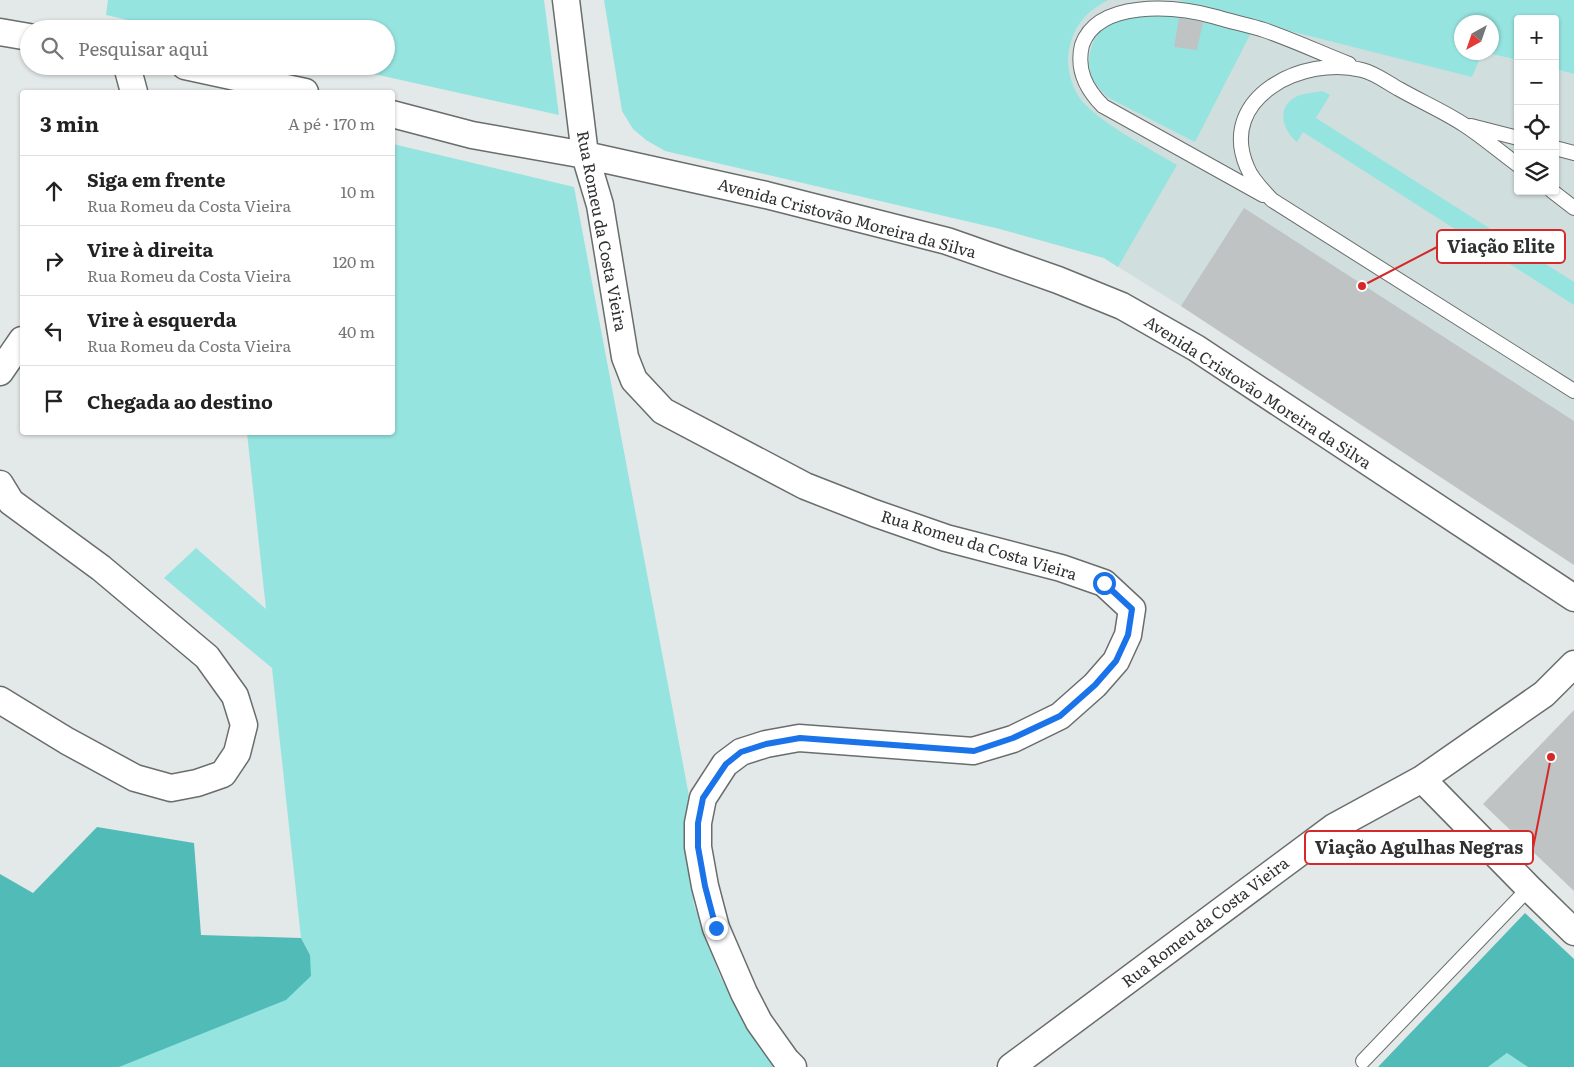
<!DOCTYPE html>
<html lang="pt">
<meta charset="utf-8">
<style>
:root{--surface:#fff;--page:#f6f6f6;--text:#222;--muted:#767676;--line:#e0e0e0}
body{margin:0;font-family:Literata,serif;background:var(--page);color:var(--text)}
.controls{position:absolute;right:15px;top:15px;display:grid;overflow:hidden;border-radius:5px;box-shadow:0 1px 4px #0004}
.controls button{width:45px;height:45px;display:grid;place-items:center;padding:0;border:0;border-bottom:1px solid var(--line);background:var(--surface);color:var(--text);font:25px sans-serif}
.compass{position:absolute;left:1454px;top:15px;width:45px;height:45px;border-radius:50%;background:var(--surface);box-shadow:0 1px 4px #0004;rotate:220deg}
.stop{position:absolute;width:15px;height:15px;margin:-11px;border:4px solid #1a73e8;border-radius:50%;background:#fff}
.stop.end{background:#1a73e8;border-color:#fff;box-shadow:0 1px 5px #0008}
.list{margin:0;padding:0;list-style:none}
h2{display:flex;justify-content:space-between;align-items:center;height:65px;margin:0;padding:0 20px;font-size:21px}
h2 small{font-size:16px;font-weight:400;color:var(--muted)}
.list li{display:grid;grid-template-columns:32px 1fr auto;gap:15px;align-items:center;box-sizing:border-box;height:70px;padding:0 20px;border-top:1px solid var(--line)}
.list b{display:block;font-size:19px;white-space:nowrap}
.list p{margin:0;font-size:16px;white-space:nowrap;color:var(--muted)}
.list em{font-size:16px;font-style:normal;color:var(--muted)}
.icon{flex:none;width:28px;height:28px;fill:none;stroke:currentColor;stroke-width:2;stroke-linecap:round;stroke-linejoin:round}
.map{position:relative;flex:none;width:1574px;height:1067px;overflow:hidden}
.search{position:absolute;background:var(--surface);box-shadow:0 1px 4px #0004;left:20px;top:20px;width:375px;height:55px;display:flex;align-items:center;gap:12px;box-sizing:border-box;padding:0 18px;border-radius:28px;color:var(--muted);font-size:19px}
.panel{position:absolute;background:var(--surface);box-shadow:0 1px 4px #0004;left:20px;top:90px;width:375px;height:345px;border-radius:5px}
.map>svg:first-child{display:block}
.built{fill:#d0dedd}
.green{fill:#96e4e0}
.forest{fill:#51bcb7}
.building{fill:#bfc3c3}
.lines{fill:none;stroke-linecap:round;stroke-linejoin:round}
.service-casing{stroke:#696d6c;stroke-width:16}
.minor-casing{stroke:#696d6c;stroke-width:29}
.service{stroke:#fff;stroke-width:14}
.minor{stroke:#fff;stroke-width:26}
.route{stroke:#1a73e8;stroke-width:6}
.labels{text-anchor:middle;stroke-width:5;stroke-linejoin:round;paint-order:stroke}
.street-label{font-size:16px;fill:#303232;stroke:#fff}
.leader{fill:none;stroke:#d62828;stroke-width:2}
.callout-dot{fill:#d62828;stroke:#fff;stroke-width:2}
.callout{fill:#fff;stroke:#d62828;stroke-width:2}
.callout-label{font-size:18px;text-anchor:middle;font-weight:bold;fill:#303232}
</style>
<div class="map">
<svg width="1574" height="1067" viewBox="0 0 1574 1067">
<rect width="100%" height="100%" fill="#e3e8e8"/>
<path class="built" d="M990 0H1244L1462 52 1487 53 1518 60V191H1555V69L1574 74V565L1181 306 1104 258 1000 229Z"/>
<path class="green" d="M108 0H544L559 115 338 66H386V29H167L106 15Z
M604 0H1108C1088 10 1075 24 1070 45 1065 62 1070 83 1079 97 1093 119 1152 150 1177 165L1118 267 1104 258 1000 229 665 151 646 140 633 129 622 111Z
M1177 0H1574V74L1555 69V19H1518V60L1487 53 1492 52V22H1462V52L1482 53 1472 77 1266 25Z
M1167 14 1251 33 1195 142 1109 98C1101 91 1092 82 1090 70 1085 50 1100 22 1120 17 1132 13 1154 14 1167 14Z
M1322 91 1330 95 1316 118 1574 282V305L1303 132 1297 142C1283 131 1276 109 1294 98 1302 93 1313 93 1322 91Z
M393 144 574 187 689 796 685 843 694 905 720 976 755 1039 778 1067H119L310 955 301 938 272 668 164 578 196 548 266 609 247 433 392 432Z
M1507 1053 1528 1067H1488Z"/>
<path class="forest" d="M97 827 194 843 201 935 301 938 310 955 311 976 286 1000 119 1067H0V874L33 893Z
M1525 913 1574 959V1067H1528L1507 1053 1488 1067H1378Z"/>
<path class="building" d="M1179 18 1203 22 1197 50 1174 47Z
M1244 208 1574 421V565L1181 306Z
M1574 710V891L1483 804Z"/>
<g class="lines">
<g class="service-casing">
<path id="service" d="M1471 126 1518 138
M1555 148 1574 153
M1518 165C1500 152 1482 136 1463 124 1443 111 1420 101 1399 89 1388 83 1375 73 1362 70 1304 55 1217 97 1247 167 1252 180 1263 190 1272 200L1574 391
M1552 191 1574 208
M1263 195 1103 106C1086 89 1076 70 1082 45 1098 0 1173 5 1216 17 1232 22 1249 25 1264 30 1293 40 1321 53 1349 64
M1363 1061 1529 888"/>
</g>
<g class="minor-casing">
<path id="minor" d="M566 0 585 155 600 205 625 357 634 380 663 411 805 486 874 513 946 538 1061 568 1104 583 1132 609 1128 635 1116 661 1095 685 1060 716 1013 739 973 751 799 738 766 744 741 752 725 764 703 798 698 823V847L705 886 716 928 744 993 759 1022 786 1060 793 1067
M0 32 29 37
M127 66 134 92
M185 66 305 92
M392 114 472 135 585 155 766 195 947 241 1058 280 1122 306 1196 348 1574 598
M0 372 22 340
M0 484 11 502 101 568 207 657 235 696 244 725 237 753 223 774 197 783 171 788 135 778 67 741 0 700
M1422 779 1529 888 1574 932
M1011 1067 1334 827 1422 779 1544 694 1574 664"/>
</g>
<use href="#service" class="service"/>
<use href="#minor" class="minor"/>
</g>
<g class="lines">
<path class="route" d="M716 928 705 886 698 847V823L703 798 726 764 741 752 766 744 800 738 974 751 1013 738 1060 716 1095 685 1116 661 1128 635 1132 609 1104 583"/>
</g>
<g class="labels">
<g class="street-label">
<text transform="translate(847 218) rotate(15)" y="6">Avenida Cristovão Moreira da Silva</text>
<text transform="translate(602 231) rotate(79)" y="6">Rua Romeu da Costa Vieira</text>
<text transform="translate(1258 392) rotate(33)" y="6">Avenida Cristovão Moreira da Silva</text>
<text transform="translate(979 545) rotate(17)" y="6">Rua Romeu da Costa Vieira</text>
<text transform="translate(1205 922) rotate(-37)" y="6">Rua Romeu da Costa Vieira</text>
</g>
</g>
<path class="leader" d="M1362 286L1437 247M1551 757L1533 848"/>
<g class="callout-dot">
<circle cx="1362" cy="286" r="5"/>
<circle cx="1551" cy="757" r="5"/>
</g>
<g class="callout">
<rect x="1437" y="230" width="128" height="33" rx="5"/>
<rect x="1305" y="831" width="228" height="33" rx="5"/>
</g>
<g class="callout-label">
<text x="1501" y="253">Viação Elite</text>
<text x="1419" y="854">Viação Agulhas Negras</text>
</g>
</svg>
<div class="controls">
<button>+</button>
<button>−</button>
<button><svg class="icon" aria-label="locate" viewBox="0 0 24 24"><circle cx="12" cy="12" r="6"/><path d="M12 2v4M12 18v4M2 12h4M18 12h4"/></svg></button>
<button><svg class="icon" aria-label="layers" viewBox="0 0 24 24"><path d="M12 4l9 5-9 5-9-5zM3 14l9 5 9-5"/></svg></button>
</div>
<svg class="compass" viewBox="-18 -18 36 36"><path d="M0-13l5 13h-10z" fill="#e53935"/><path d="M0 13l5-13h-10z" fill="#767676"/></svg>
<div class="stop" style="left:1104px;top:583px"></div>
<div class="stop end" style="left:716px;top:928px"></div>
<div class="search"><svg class="icon" aria-label="search" viewBox="0 0 24 24"><circle cx="10" cy="10" r="6"/><path d="M15 15l6 6"/></svg>Pesquisar aqui</div>
<section class="panel">
<h2>3 min<small>A pé · 170 m</small></h2>
<ul class="list">
<li><svg class="icon" aria-label="ahead" viewBox="0 0 24 24"><path d="M12 20V5M6 11l6-6 6 6"/></svg><div><b>Siga em frente</b><p>Rua Romeu da Costa Vieira</p></div><em>10 m</em></li>
<li><svg class="icon" aria-label="right" viewBox="0 0 24 24"><path d="M7 20v-9h11M14 6l5 5-5 5"/></svg><div><b>Vire à direita</b><p>Rua Romeu da Costa Vieira</p></div><em>120 m</em></li>
<li><svg class="icon" aria-label="left" viewBox="0 0 24 24"><path d="M17 20v-9H6M10 6l-5 5 5 5"/></svg><div><b>Vire à esquerda</b><p>Rua Romeu da Costa Vieira</p></div><em>40 m</em></li>
<li><svg class="icon" aria-label="arrive" viewBox="0 0 24 24"><path d="M6 21V4h12l-3 4 3 4H6"/></svg><div><b>Chegada ao destino</b></div></li>
</ul>
</section>
</div>
